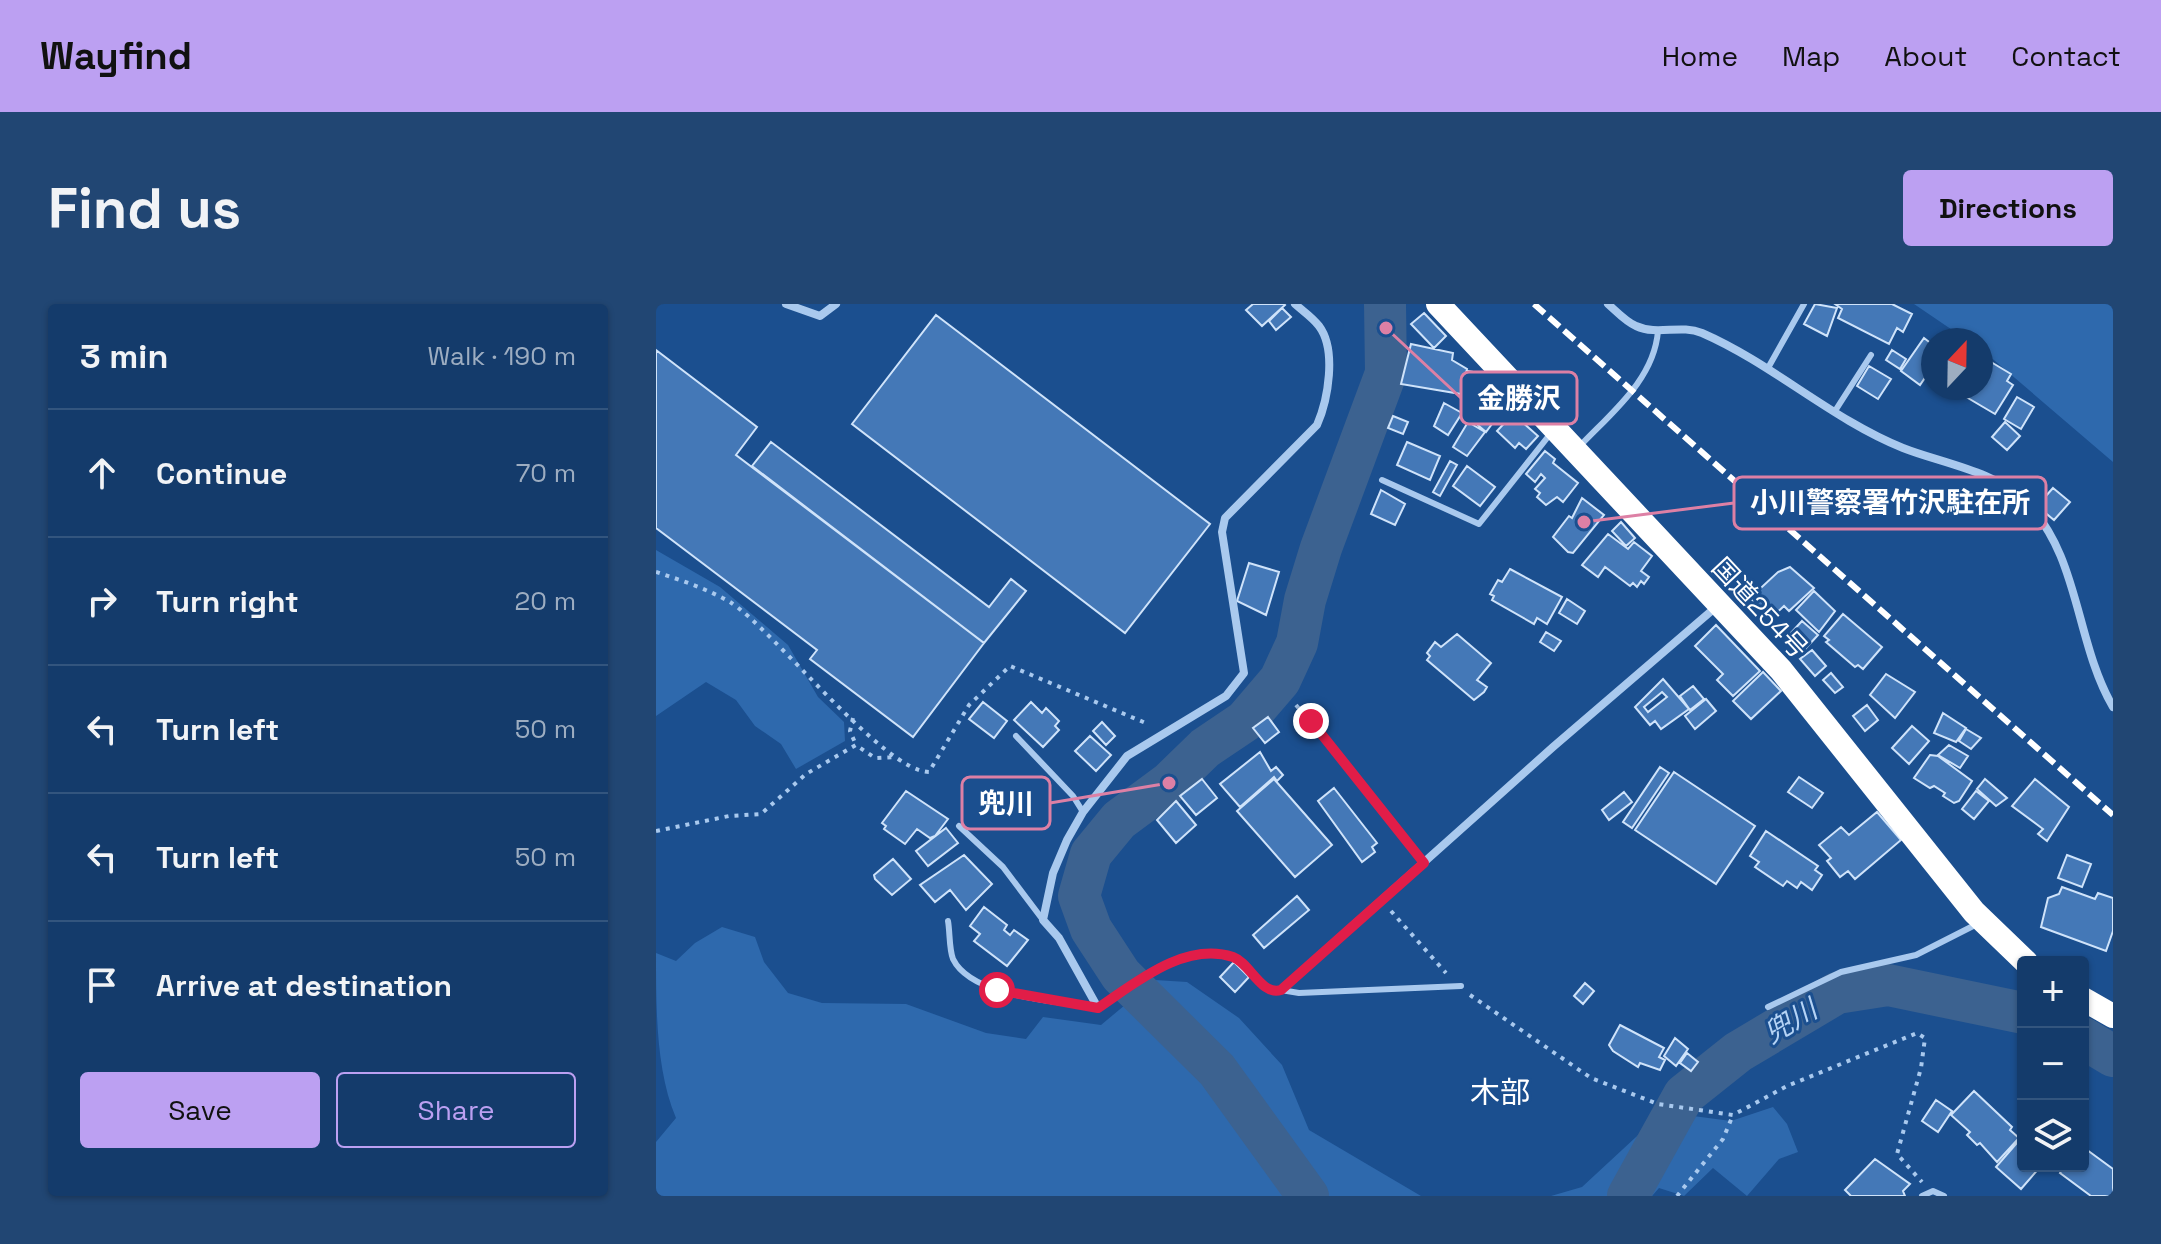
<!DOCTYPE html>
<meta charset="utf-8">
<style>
:root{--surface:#143b6b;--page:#214673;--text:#f1f3f6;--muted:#9dadc1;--line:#33557e;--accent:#bca0f2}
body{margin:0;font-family:"Space Grotesk","Noto Sans JP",sans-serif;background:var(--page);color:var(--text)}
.controls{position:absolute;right:24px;bottom:24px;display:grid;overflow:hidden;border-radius:8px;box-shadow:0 2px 6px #0004}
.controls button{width:72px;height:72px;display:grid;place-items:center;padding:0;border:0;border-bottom:2px solid var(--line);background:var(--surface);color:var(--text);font:40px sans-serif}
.compass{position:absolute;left:1265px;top:24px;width:72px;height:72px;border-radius:50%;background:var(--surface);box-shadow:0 2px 6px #0004;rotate:22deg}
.stop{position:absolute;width:24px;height:24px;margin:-18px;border:6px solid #e11d48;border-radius:50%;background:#fff}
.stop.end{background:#e11d48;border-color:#fff;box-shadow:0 2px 8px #0008}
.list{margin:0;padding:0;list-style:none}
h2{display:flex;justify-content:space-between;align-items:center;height:104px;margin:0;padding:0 32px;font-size:34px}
h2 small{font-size:26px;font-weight:400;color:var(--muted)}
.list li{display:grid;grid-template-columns:52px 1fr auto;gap:24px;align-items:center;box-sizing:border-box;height:128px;padding:0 32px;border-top:2px solid var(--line)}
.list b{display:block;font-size:30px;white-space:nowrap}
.list em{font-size:26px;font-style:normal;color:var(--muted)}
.actions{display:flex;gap:16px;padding:24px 32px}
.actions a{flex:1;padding:18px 0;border:2px solid var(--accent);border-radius:8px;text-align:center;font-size:28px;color:var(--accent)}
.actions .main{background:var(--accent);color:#111}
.icon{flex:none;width:44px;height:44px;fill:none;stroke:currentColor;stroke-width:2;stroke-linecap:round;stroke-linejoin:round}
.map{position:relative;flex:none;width:1457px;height:892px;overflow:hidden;border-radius:8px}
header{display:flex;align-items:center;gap:48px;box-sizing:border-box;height:112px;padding:0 40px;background:var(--accent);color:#111}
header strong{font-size:38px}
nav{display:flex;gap:44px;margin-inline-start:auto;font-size:28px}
.intro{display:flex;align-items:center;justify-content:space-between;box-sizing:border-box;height:192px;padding:0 48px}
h1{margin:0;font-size:56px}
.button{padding:20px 36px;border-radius:8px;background:var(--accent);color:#111;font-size:28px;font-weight:700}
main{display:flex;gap:48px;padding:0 48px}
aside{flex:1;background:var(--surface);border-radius:8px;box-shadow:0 2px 6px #0004}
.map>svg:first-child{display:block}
.green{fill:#2e69ad}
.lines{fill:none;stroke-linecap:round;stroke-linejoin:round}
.stream{stroke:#9cc4f0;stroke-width:7}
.river{stroke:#3c6290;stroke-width:42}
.building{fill:#4478b7;stroke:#cfe3fa;stroke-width:2;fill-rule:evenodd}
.path{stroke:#a9c9ee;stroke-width:4;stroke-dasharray:4 6;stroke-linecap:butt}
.lane{stroke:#a9c9ee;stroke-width:6}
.street{stroke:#a9c9ee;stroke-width:8}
.highway{stroke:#fff;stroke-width:24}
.rail{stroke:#fff;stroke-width:6;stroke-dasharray:14 6;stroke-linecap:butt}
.route{stroke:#e11d48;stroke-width:10}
.labels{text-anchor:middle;stroke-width:6;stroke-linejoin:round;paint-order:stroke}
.street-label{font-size:26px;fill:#fff;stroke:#1b4f8f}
.water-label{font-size:28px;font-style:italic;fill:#b5d3f5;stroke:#1b4f8f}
.quarter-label{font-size:30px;fill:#fff;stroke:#1b4f8f}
.leader{fill:none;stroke:#dd80a5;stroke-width:3}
.callout-dot{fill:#dd80a5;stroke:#1b4f8f;stroke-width:3}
.callout{fill:#1b4f8f;stroke:#dd80a5;stroke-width:3}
.callout-label{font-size:28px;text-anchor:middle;font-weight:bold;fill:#fff}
</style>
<header>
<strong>Wayfind</strong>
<nav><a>Home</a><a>Map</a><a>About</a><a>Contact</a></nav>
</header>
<div class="intro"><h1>Find us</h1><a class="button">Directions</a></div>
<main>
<aside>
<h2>3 min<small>Walk · 190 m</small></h2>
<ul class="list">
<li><svg class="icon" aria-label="ahead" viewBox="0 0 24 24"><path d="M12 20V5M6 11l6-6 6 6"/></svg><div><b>Continue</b></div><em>70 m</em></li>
<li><svg class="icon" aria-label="right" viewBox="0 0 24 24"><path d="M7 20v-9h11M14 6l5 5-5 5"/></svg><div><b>Turn right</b></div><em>20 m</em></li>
<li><svg class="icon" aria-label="left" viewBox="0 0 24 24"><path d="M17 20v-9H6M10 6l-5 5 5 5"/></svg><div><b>Turn left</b></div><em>50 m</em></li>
<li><svg class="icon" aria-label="left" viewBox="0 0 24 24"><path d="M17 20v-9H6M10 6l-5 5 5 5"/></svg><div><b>Turn left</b></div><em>50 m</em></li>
<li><svg class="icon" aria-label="arrive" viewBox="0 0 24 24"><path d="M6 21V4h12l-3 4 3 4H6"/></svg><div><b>Arrive at destination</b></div></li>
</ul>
<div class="actions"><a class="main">Save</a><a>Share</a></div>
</aside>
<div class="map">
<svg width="1457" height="892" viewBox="0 0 1457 892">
<rect width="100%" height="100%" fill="#1b4f8f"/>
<path class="green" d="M1258 0H1457V158L1325 45V36H1311Z
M0 246 64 283 132 341 162 393 188 418 189 437 140 465 125 440 99 422 80 396 50 378 0 412Z
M66 623 99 633 108 658 132 689 166 699 250 700 330 729 370 735 387 713 445 721 499 676 531 678 583 714 626 761 653 826 765 892H5L0 888V838L20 814C0 767 0 705 0 649L20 657 39 639Z
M1117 803 1131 820 1142 848 1123 855 1091 892 1057 864 1028 892 1003 884 996 892H895L926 883 1007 808 1075 817Z"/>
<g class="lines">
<path class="stream" d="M730 24 743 0"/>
<path class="river" d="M1427 734 1457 752
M652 892 561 766 465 671 435 625 423 592 435 550 463 516 513 479 549 444 589 417 624 376 641 339 649 296 665 244 730 69 729 0
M972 892 1028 791 1082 748 1181 689 1232 681 1367 709"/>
</g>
<path class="building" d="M597 0H628L629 1 606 22 590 6Z
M1159 0 1181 4 1171 32 1148 20Z
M1179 0H1236L1256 10 1247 28 1241 24 1233 40 1182 14 1186 5Z
M626 4 635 13 620 26 613 17Z
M768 9 790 32 778 44 755 20Z
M280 11 554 220 469 329 196 120Z
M1268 34 1277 41V62L1264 81 1245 67Z
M755 40 797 49 796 56 811 65 805 90 745 80Z
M0 46 101 123 80 151 328 339 257 433 154 355 161 346 0 224Z
M1236 46 1250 55 1244 65 1230 56Z
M1325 52 1355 70 1351 77 1357 81 1339 110 1295 84H1325Z
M1213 62 1235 75 1222 95 1201 82Z
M812 67 823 69 816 87 807 85Z
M1361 93 1378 103 1365 125 1348 115Z
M830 95 847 105 830 128 817 117Z
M788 99 806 109 792 131 778 122Z
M857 110 882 132 870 145 863 139 859 144 841 127Z
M737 112 752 118 747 130 732 124Z
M812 118 829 128 811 152 797 143Z
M1349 118 1364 132 1351 146 1336 133Z
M115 138 333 303 355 275 370 287 328 339 96 162Z
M751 138 784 152 774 176 741 161Z
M889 147 899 155 897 159 922 179 907 198 901 193 890 201 881 193 884 189 879 185 889 174 885 170 879 178 870 170Z
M794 157 801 161 784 192 777 188Z
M811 162 839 183 824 202 797 182Z
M1397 184 1414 198 1398 216 1381 202Z
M725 186 749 200 739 221 715 210Z
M926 194 948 211 917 249 912 248 897 233 913 212 916 214Z
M965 218 979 234 970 242 956 227Z
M952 230 972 245 978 238 996 252 985 267 993 273 988 280 985 277 981 283 977 279 974 282 949 263 942 273 926 261Z
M593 259 623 268 610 311 581 297Z
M1134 263 1158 284 1133 307 1128 302 1115 314 1094 294 1122 268Z
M854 265 906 293 891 320 881 314 878 320 836 296 838 292 834 290 842 276 846 278Z
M1158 287 1179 307 1163 328 1140 306Z
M911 295 929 307 921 320 903 309Z
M1187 310 1226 343 1207 365 1202 361 1199 363 1170 338 1173 336 1168 332Z
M1146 317 1162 331 1150 344 1134 330Z
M1060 321 1104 367 1077 392 1061 376 1067 370 1039 342Z
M890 328 905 337 898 347 884 338Z
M801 330 835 359 821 376 831 383 828 388 818 396 771 356 774 352 771 349 779 338 785 343Z
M1156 346 1170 362 1159 372 1144 355Z
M1107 368 1125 387 1095 415 1077 397Z
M1175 369 1187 383 1179 389 1167 376Z
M1230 370 1259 388 1239 414 1214 391Z
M1007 375 1033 405 1005 425 999 417 994 421 979 403ZM1006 388 1011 393 992 408 988 403Z
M1037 382 1048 395 1034 406 1024 392Z
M1050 395 1060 407 1039 425 1029 412Z
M327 398 351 417 338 434 313 415Z
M375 398 386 409 390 404 403 417 399 422 403 426 387 443 358 416Z
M1211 401 1222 416 1209 427 1197 412Z
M1287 409 1310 424 1300 438 1278 429Z
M612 413 623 428 609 439 597 424Z
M446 418 459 432 450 441 437 427Z
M1256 422 1273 437 1253 460 1236 444Z
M1310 425 1325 434 1315 445 1303 437Z
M434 432 455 451 440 467 419 447Z
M1293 441 1312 452 1304 464 1282 451Z
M604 448 615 467 620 463 627 471 621 477 618 473 584 503 564 480Z
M1274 451 1282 452 1316 477 1303 497 1298 499 1287 492 1289 489 1278 482 1274 484 1258 474Z
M1004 463 1013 469 976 524 967 518Z
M1018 468 1099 522 1060 580 979 526Z
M1143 473 1167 489 1156 504 1132 488Z
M546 475 561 494 540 511 524 492Z
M618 475 676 541 639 573 581 507Z
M1329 475 1351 494 1340 502 1321 485Z
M1379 475 1413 503 1391 537 1382 530 1387 525 1356 502Z
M678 484 721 539 716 543 719 548 706 558 662 497Z
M250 487 292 515 279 532 274 534 261 525 249 540 228 525 230 522 226 519Z
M1320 487 1333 497 1318 515 1306 505Z
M968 488 976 498 953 516 946 506Z
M520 497 540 521 520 539 501 516Z
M1221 508 1245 536 1199 575 1192 567 1184 573 1171 557 1175 554 1163 541 1185 523 1193 531Z
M290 524 302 539 272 562 260 547Z
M1110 527 1162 562 1159 566 1166 571 1156 586 1145 578 1141 584 1131 577 1127 582 1099 563 1103 558 1094 552Z
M308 551 336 580 310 606 294 586 279 598 264 581Z
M1411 551 1435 560 1426 583 1402 574Z
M237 555 255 575 236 591 219 575 218 571Z
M1406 583 1439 595 1442 589 1457 594V627L1450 647 1385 623 1392 594 1403 590Z
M641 592 653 606 608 644 597 631Z
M328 603 351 621 348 626 354 631 358 626 372 636 351 662 318 637 324 630 314 622Z
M578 658 593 673 579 688 564 673Z
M929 679 938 687 927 700 918 692Z
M964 721 1008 744 1003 753 1009 756 1004 766 984 759 982 763 957 747 953 741Z
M1019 734 1032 745 1020 762 1008 752Z
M1031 749 1042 758 1035 767 1024 759Z
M1318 787 1356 823 1354 826 1363 834 1341 858 1324 839 1321 841 1311 831 1314 828 1295 811Z
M1280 796 1296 807 1282 828 1266 817Z
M1366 833 1367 862H1385L1365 885 1340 863Z
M1427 843 1457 865V892H1435L1404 869 1409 862H1427Z
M1219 855 1254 880 1247 887 1249 892H1195L1189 886Z"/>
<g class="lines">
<path class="path" d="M0 268C25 276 51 285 74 298 119 327 227 467 273 468L313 401 354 362 492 420
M640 401 759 547
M197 414 194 427 200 441
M0 527 73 512 105 510 150 470 200 441 219 454 240 453
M735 607 790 669
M814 691 935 774 1002 800 1077 811 1131 782 1261 729 1269 734 1265 764 1241 850 1266 878
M1021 892 1067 835 1077 811"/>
<path class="lane" d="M1112 64 1148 0
M1179 107 1215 51
M923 143C955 109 998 76 1002 27
M726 176 823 220 895 129
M360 432 417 492 427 508
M303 522 347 563 387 616
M292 617C294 628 293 645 297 655 316 694 403 697 442 704
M625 686 643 689 805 682
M1112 703 1185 668 1260 651 1323 619
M1266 892 1277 887 1288 892"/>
<path class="street" d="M130 0 164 12 180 0
M639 0C647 7 657 14 663 22 681 46 672 96 661 121L569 214 566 228 588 369 570 392 471 452 427 508 411 536 397 569 387 616 403 634 442 704C478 680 529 637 577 653 594 659 605 692 625 686L897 443 1060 303
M952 0C960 7 970 18 980 22 1002 32 1024 20 1046 29 1117 60 1175 115 1247 144 1285 159 1339 167 1369 197 1424 251 1419 338 1457 403"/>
<path class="highway" d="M782 0 1125 366 1318 608 1370 658
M1427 695 1457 712"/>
<path class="rail" d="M878 0 1457 511"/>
</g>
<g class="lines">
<path class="route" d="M341 686 442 704C478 680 528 637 577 653 594 659 605 692 625 686L768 559 655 417"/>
</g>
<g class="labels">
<g class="street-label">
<text transform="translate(1104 304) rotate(47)" y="9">国道254号</text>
</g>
<g class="water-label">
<text transform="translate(1134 717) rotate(-31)" y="10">兜川</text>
</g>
<g class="quarter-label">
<text x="844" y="799">木部</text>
</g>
</g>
<path class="leader" d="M730 24L805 94M928 218L1078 199M513 479L394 499"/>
<g class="callout-dot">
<circle cx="730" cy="24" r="8"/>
<circle cx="928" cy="218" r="8"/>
<circle cx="513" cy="479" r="8"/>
</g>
<g class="callout">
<rect x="805" y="68" width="116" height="52" rx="8"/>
<rect x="1078" y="173" width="312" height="52" rx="8"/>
<rect x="306" y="473" width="88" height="52" rx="8"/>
</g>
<g class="callout-label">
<text x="863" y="104">金勝沢</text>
<text x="1234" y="208">小川警察署竹沢駐在所</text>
<text x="350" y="509">兜川</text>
</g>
</svg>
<div class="controls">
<button>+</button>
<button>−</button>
<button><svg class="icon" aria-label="layers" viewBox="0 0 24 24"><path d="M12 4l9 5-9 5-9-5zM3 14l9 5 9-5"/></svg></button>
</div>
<svg class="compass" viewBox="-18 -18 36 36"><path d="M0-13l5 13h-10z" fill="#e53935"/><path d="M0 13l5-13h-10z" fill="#9dadc1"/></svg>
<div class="stop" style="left:341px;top:686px"></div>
<div class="stop end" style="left:655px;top:417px"></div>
</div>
</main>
